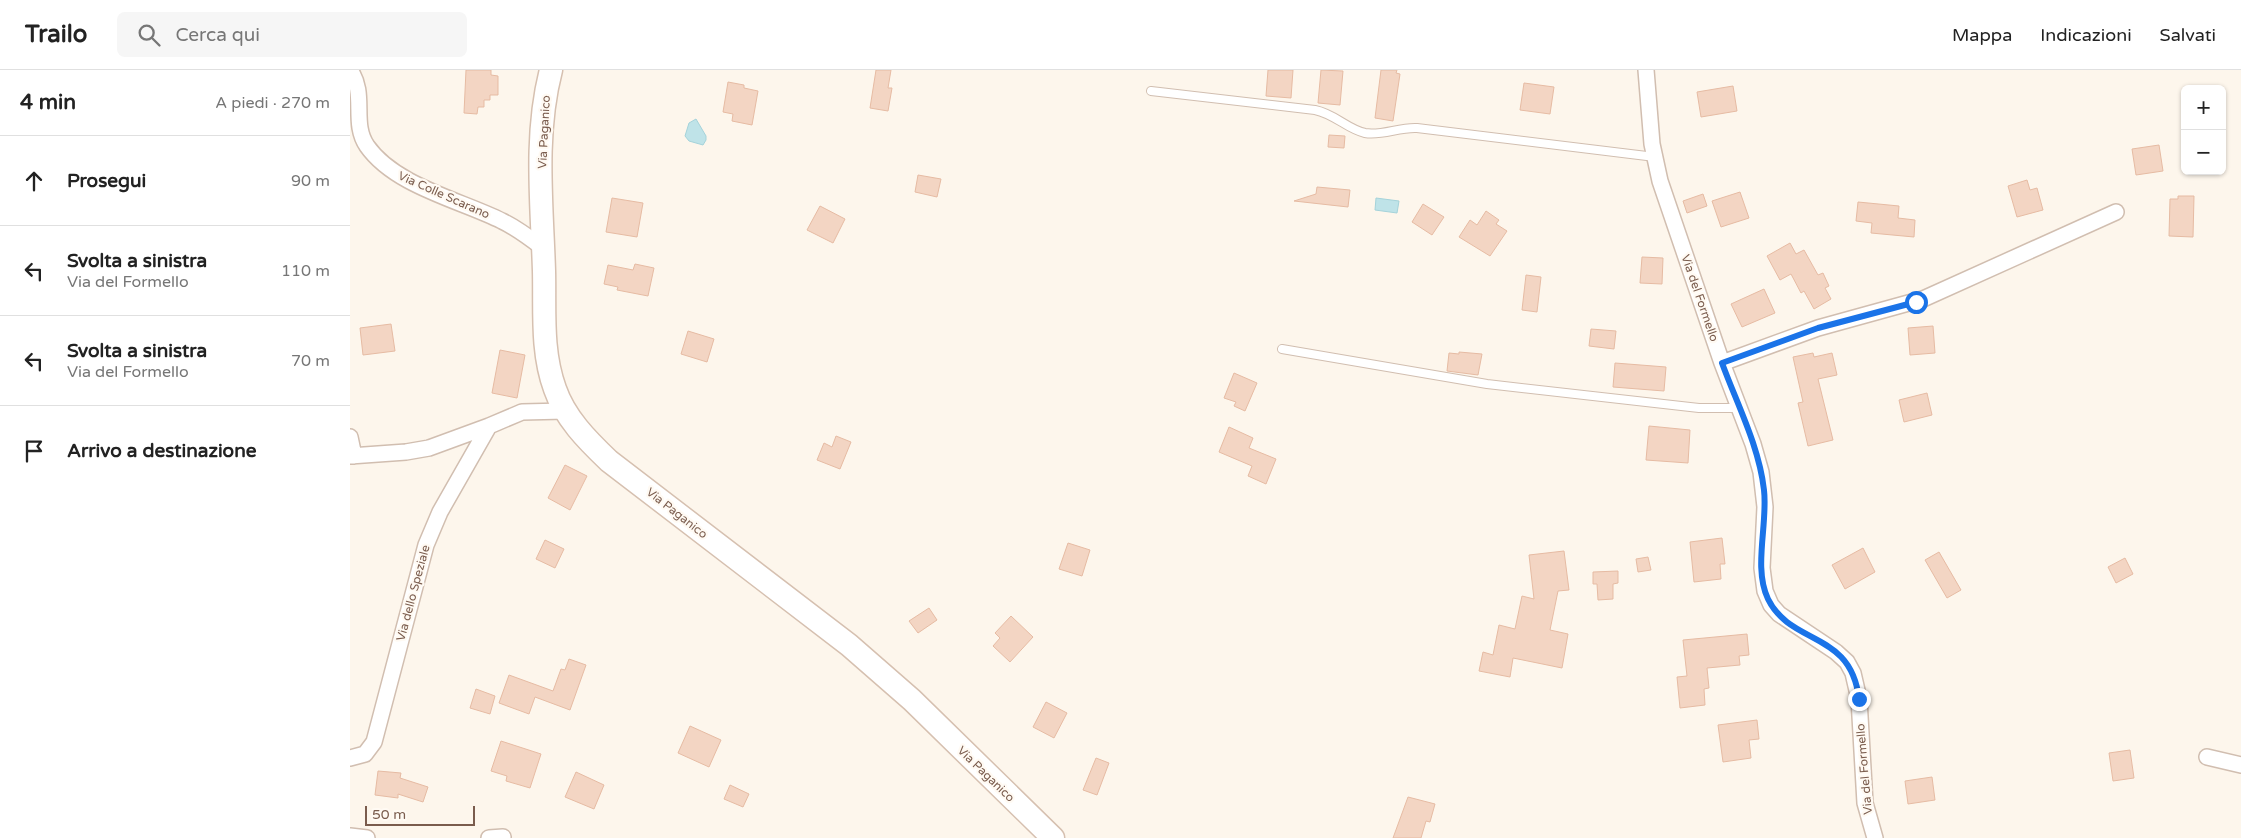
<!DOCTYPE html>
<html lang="it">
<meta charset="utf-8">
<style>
:root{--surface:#fff;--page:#f6f6f6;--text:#222;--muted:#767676;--line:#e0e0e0}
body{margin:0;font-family:"Varela Round",sans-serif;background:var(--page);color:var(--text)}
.controls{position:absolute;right:15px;top:15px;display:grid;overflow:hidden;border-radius:8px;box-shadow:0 1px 4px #0004}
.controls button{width:45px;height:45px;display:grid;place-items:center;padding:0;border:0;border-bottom:1px solid var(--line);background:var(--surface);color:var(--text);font:25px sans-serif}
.scale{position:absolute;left:15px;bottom:12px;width:110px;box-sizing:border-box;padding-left:5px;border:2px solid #7a5c4d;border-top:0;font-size:14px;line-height:18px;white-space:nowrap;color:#7a5c4d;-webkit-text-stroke:4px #fffaf3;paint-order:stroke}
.stop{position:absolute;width:15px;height:15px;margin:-11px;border:4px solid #1a73e8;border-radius:50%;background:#fff}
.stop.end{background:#1a73e8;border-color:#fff;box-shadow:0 1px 5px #0008}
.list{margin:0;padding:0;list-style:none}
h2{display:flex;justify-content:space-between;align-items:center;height:65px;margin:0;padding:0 20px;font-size:21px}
h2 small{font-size:16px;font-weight:400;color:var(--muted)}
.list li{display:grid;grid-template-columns:32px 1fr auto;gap:15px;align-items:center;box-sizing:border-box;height:90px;padding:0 20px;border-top:1px solid var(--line)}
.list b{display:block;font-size:19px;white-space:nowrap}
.list p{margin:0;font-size:16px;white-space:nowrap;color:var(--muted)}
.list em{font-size:16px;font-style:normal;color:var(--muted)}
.icon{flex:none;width:28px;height:28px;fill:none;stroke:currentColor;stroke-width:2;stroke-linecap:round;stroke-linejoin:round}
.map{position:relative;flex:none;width:1891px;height:768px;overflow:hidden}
header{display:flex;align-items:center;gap:30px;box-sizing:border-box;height:70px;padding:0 25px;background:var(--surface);border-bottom:1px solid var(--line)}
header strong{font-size:24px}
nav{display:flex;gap:28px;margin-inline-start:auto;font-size:18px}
.search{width:350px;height:45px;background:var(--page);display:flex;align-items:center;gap:12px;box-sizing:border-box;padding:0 18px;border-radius:8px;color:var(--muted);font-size:19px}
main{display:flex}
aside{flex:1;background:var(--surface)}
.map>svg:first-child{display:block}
.water{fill:#bfe3e8;stroke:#a5d3da}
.building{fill:#f3d5c3;stroke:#e6bba3}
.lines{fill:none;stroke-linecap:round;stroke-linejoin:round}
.lane-casing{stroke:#d1beb0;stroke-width:10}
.street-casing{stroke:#d1beb0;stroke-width:18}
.secondary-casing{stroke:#d6c0b0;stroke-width:25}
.lane{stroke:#fff;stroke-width:8}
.street{stroke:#fff;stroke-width:15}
.secondary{stroke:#fff;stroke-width:22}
.route{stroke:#1a73e8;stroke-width:6}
.labels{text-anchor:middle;stroke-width:4.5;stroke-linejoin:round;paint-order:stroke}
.street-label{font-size:12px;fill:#7a5c4d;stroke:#fffaf3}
</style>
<header>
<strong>Trailo</strong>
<div class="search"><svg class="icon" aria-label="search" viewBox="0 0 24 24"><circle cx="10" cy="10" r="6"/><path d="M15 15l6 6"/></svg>Cerca qui</div>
<nav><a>Mappa</a><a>Indicazioni</a><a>Salvati</a></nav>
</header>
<main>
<aside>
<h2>4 min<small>A piedi · 270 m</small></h2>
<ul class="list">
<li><svg class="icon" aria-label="ahead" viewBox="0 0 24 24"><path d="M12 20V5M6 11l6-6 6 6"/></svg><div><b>Prosegui</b></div><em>90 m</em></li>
<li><svg class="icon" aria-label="left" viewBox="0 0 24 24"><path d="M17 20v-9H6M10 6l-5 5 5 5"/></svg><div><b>Svolta a sinistra</b><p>Via del Formello</p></div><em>110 m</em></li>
<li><svg class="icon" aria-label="left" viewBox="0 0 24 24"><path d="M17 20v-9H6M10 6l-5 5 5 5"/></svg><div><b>Svolta a sinistra</b><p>Via del Formello</p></div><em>70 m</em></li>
<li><svg class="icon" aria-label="arrive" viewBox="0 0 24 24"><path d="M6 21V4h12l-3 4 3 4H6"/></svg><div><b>Arrivo a destinazione</b></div></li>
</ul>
</aside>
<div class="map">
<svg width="1891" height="768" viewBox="0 0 1891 768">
<rect width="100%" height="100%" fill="#fdf6ec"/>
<path class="water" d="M346 49 356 66V70L353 75 339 71 335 66 339 53Z
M1026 128 1049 131 1047 143 1025 140Z"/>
<path class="building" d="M116 0H141V5L148 6V25H140V30H134V37H128L127 44 114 43Z
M526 0H541L538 18H542L538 41 520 38Z
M918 0H943L941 28 916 26Z
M971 0 993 1 990 35 968 33Z
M1031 0H1047L1046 3 1050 4 1043 51 1025 48Z
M378 12 394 15V18L408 21 402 55 382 51 383 44 373 42Z
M1174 13 1204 17 1200 44 1170 40Z
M1383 16 1387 41 1351 47 1347 22Z
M979 65 995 66 994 78 978 77Z
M1809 75 1813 101 1786 105 1782 79Z
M568 105 591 109 587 127 565 122Z
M1677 110 1680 120 1687 118 1693 140 1667 147 1658 116Z
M967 117 1000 120 998 137 944 131 966 124Z
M1390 122 1399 148 1371 157 1362 131Z
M1353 124 1357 136 1337 143 1333 131Z
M1828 126H1844L1843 167 1819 166 1820 129H1828Z
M262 128 293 133 287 167 256 162Z
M1508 132 1549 136 1548 148 1565 150 1564 167 1521 163 1522 153 1506 151Z
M1073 134 1094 147 1082 165 1062 152Z
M470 136 495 149 483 173 457 160Z
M1136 141 1149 150 1146 154 1157 161 1140 186 1109 167 1120 150 1127 155Z
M1440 173 1446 184 1454 180 1468 205 1473 203 1479 216 1475 218 1481 229 1464 239 1454 221 1451 223 1441 204 1430 210 1417 186Z
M1292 187 1313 188 1312 214 1290 213Z
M285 194 304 198 298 226 267 220 268 217 254 214 258 195 283 200Z
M1176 205 1191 207 1187 242 1172 240Z
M1414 219 1425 243 1392 257 1381 234Z
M41 254 45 281 13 285 10 258Z
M1583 256 1585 283 1560 285 1558 258Z
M1241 259 1266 261 1264 279 1239 276Z
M338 261 364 269 357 292 331 284Z
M150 280 175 285 167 328 142 323Z
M1109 282 1132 284 1128 305 1097 301 1099 283 1109 284Z
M1463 283 1464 287 1482 283 1487 305 1468 309 1483 370 1458 376 1448 333 1453 332 1443 287Z
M1265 293 1316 297 1314 321 1263 317Z
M884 303 907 313 895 341 884 336 886 332 874 328Z
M1577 323 1582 345 1554 352 1549 330Z
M1299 356 1340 360 1338 393 1296 390Z
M879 357 903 368 899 378 926 389 916 414 898 406 902 396 869 382Z
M486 366 501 372 490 399 467 390 474 373 482 377Z
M215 395 237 406 220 440 198 428Z
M1372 468 1375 494H1370L1371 509 1344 512 1340 472Z
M195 470 214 479 205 498 186 489Z
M718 473 740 480 732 506 709 499Z
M1513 478 1525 502 1495 519 1482 495Z
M1214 481 1219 520 1208 521 1200 560 1218 564 1212 598 1163 588 1160 607 1129 601 1133 582 1143 585 1149 555 1165 559 1172 526 1184 529 1179 485Z
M1589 482 1611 520 1597 528 1575 490Z
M1298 487 1301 500 1288 502 1286 489Z
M1775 488 1783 504 1766 513 1758 497Z
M1268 501V513L1263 514V529L1248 530 1247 514H1243V502Z
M579 538 587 550 568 563 559 551Z
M661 546 683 567 660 592 643 576 650 568 645 563Z
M1397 564 1399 585 1389 586 1390 595 1357 598 1359 618 1354 619 1355 635 1330 638 1327 607 1337 606 1333 570Z
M219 589 236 595 220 640 185 627 179 644 149 633 159 605 203 621 211 599 215 600Z
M126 619 145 626 140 644 120 638Z
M696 632 717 643 704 668 683 657Z
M1407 650 1409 669 1399 670 1401 688 1373 692 1368 655Z
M340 656 371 670 359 697 328 683Z
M151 671 191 684 180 718 156 711 157 706 141 701Z
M1780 680 1784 708 1763 711 1759 683Z
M746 688 759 693 747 725 733 720Z
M28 701 51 703 50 708 78 717 73 732 48 724V728L25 725Z
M226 702 254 715 244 739 215 727Z
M1582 707 1585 730 1558 734 1555 711Z
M380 715 399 724 393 737 374 729Z
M1058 727 1085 734 1080 752 1076 751 1071 768H1043Z"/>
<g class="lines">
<g class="lane-casing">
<path id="lane" d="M801 21 965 40C985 44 997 59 1015 63 1032 66 1049 57 1067 58L1305 87
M932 279 1137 314 1349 338H1389"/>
</g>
<g class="street-casing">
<path id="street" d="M0 0C17 24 1 53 17 76 45 116 110 130 152 151 167 158 180 168 193 178
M1296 0 1302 74 1310 111 1372 293 1403 374 1411 402 1415 437 1412 498 1415 521 1421 535 1429 544 1486 582 1497 592 1503 603 1509 629 1515 733 1525 768
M1372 293 1468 258 1573 229 1766 142
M0 367 4 386
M0 386 56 382 79 378 139 356
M1857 687 1891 695
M0 688 15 684 24 672 76 475 90 442 139 356 172 342 215 341
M0 766 17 768
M139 768 153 767"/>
</g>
<g class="secondary-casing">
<path id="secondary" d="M201 0C184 65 192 135 194 201 195 240 191 281 205 319 215 348 237 370 259 391L499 575 562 630 703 768"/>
</g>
<use href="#lane" class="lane"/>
<use href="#street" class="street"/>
<use href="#secondary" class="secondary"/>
</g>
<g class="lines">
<path class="route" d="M1509 629C1501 560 1441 576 1418 529 1403 498 1418 454 1414 420 1409 376 1387 334 1372 293L1468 258 1566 232"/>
</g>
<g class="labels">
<g class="street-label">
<text transform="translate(194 62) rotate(-87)" y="4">Via Paganico</text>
<text transform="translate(94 125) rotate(24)" y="4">Via Colle Scarano</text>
<text transform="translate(1350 228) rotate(71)" y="4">Via del Formello</text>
<text transform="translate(327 443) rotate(38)" y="4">Via Paganico</text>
<text transform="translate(63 523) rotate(-75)" y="4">Via dello Speziale</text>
<text transform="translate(1514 699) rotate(-95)" y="4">Via del Formello</text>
<text transform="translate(636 704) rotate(44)" y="4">Via Paganico</text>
</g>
</g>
</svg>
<div class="controls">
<button>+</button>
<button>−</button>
</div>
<div class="scale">50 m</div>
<div class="stop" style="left:1566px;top:232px"></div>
<div class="stop end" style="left:1509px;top:629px"></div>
</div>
</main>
